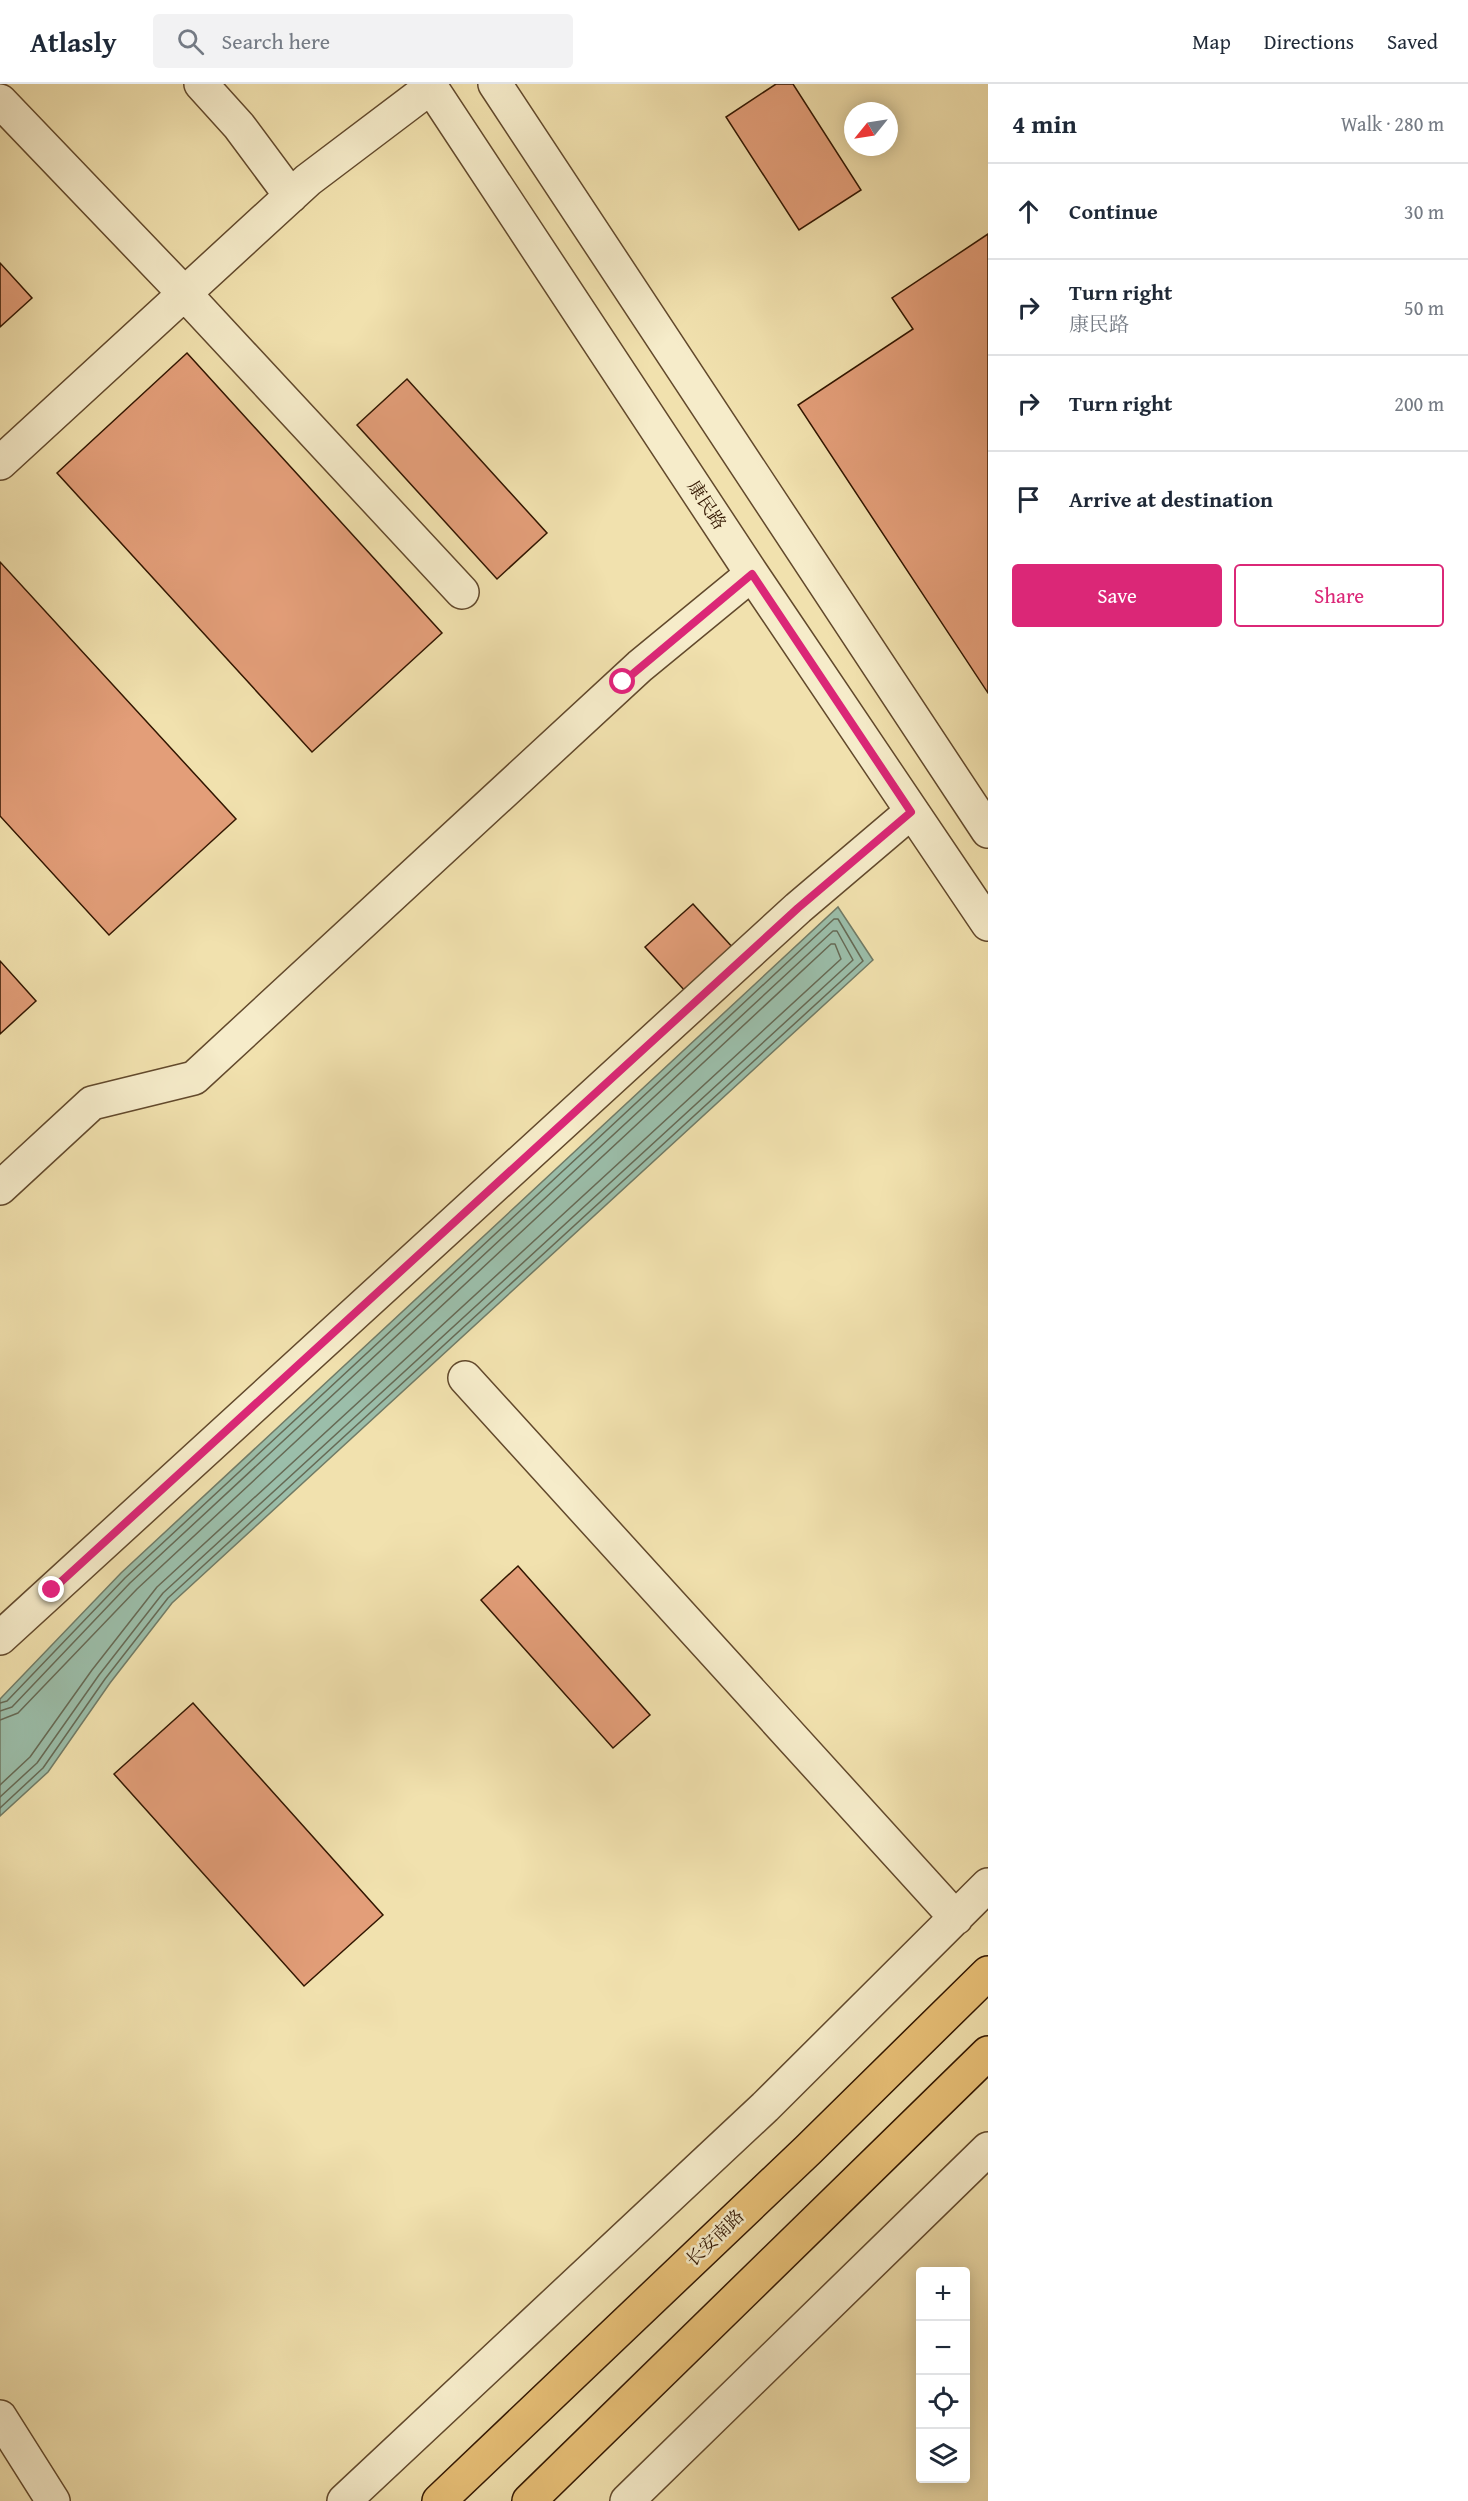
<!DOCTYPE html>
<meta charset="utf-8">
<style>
:root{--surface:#fff;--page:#f2f2f3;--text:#1f2937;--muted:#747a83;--line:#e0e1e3;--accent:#db2777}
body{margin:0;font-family:"Gentium Book Plus","Noto Serif SC",serif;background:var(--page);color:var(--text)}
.controls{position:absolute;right:18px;bottom:18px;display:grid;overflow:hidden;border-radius:6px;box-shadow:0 3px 15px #0003}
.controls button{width:54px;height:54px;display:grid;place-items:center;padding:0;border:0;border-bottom:2px solid var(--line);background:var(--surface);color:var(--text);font:30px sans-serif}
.compass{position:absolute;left:844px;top:18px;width:54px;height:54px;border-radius:50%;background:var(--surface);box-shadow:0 3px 15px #0003;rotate:240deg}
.stop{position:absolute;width:18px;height:18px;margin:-14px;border:4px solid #db2777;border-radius:50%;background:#fff}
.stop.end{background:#db2777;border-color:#fff;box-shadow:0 2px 6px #0008}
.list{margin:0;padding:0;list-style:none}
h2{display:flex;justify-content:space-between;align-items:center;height:78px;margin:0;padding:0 24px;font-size:26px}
h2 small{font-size:20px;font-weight:400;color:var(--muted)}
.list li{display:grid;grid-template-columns:39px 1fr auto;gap:18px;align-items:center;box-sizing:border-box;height:96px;padding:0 24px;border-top:2px solid var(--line)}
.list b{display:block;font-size:22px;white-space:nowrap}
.list p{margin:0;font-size:20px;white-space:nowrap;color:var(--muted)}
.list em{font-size:20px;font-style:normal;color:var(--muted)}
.actions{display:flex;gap:12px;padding:18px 24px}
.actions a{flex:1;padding:14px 0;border:2px solid var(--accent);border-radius:6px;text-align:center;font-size:21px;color:var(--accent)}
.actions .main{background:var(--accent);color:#fff}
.icon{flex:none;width:33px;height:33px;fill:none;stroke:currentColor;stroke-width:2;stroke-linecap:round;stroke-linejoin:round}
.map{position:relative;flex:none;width:988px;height:2417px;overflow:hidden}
header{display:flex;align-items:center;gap:36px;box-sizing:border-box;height:84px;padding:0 30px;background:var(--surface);border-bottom:2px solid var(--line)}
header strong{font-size:28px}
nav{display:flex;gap:33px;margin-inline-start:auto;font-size:21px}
.search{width:420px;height:54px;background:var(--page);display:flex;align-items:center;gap:15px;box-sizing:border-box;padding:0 21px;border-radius:6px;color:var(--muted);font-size:22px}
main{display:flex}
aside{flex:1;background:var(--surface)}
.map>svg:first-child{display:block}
.water{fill:#9bbeaa;stroke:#717b66;stroke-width:1.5}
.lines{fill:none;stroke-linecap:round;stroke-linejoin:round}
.shore{stroke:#666a55;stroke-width:1.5}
.building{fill:#e39e79;stroke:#321600;stroke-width:1.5}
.minor-casing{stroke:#62492c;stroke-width:36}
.major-casing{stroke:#321600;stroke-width:36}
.minor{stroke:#f6ecca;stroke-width:33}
.major{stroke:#e8c077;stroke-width:33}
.route{stroke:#db2777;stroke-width:8}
.labels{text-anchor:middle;stroke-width:5;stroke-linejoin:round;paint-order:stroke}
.street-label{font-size:18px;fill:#321600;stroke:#f6ecca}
</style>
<header>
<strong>Atlasly</strong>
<div class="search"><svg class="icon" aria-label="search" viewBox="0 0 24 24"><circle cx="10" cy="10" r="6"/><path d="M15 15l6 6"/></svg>Search here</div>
<nav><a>Map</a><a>Directions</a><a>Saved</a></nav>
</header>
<main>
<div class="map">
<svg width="988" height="2417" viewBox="0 0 988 2417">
<rect width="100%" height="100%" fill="#f1e1ae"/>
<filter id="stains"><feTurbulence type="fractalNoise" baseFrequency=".00333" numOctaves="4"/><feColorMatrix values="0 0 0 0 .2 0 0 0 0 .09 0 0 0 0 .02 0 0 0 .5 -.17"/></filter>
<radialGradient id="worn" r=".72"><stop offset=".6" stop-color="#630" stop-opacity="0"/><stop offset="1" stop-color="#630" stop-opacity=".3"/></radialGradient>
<path class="water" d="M838 823 873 876 172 1519 110 1599 48 1688 0 1732V1615L121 1489Z"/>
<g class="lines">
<path class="shore" d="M0 1619 7 1617 125 1494 834 835H838L863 877 168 1514 105 1595 43 1684 0 1724
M0 1627 12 1623 130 1499 833 847H837L853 876 163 1509 99 1591 37 1679 0 1713
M0 1636 18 1629 137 1505 831 860H835L841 875 157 1503 92 1586 30 1673 0 1701"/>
</g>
<path class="building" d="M776 0H793L861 106 799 146 726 33Z
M988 150V609L798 321 913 245 892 214Z
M0 179 32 214 0 243Z
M187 269 442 549 312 668 57 389Z
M407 295 547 449 497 495 357 341Z
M0 478 236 735 109 851 0 732Z
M693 820 734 865 686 908 645 863Z
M0 877 36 917 0 950Z
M518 1482 650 1631 613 1664 481 1516Z
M193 1619 383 1831 304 1902 114 1690Z"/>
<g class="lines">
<g class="minor-casing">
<path id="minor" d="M201 0 239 42 291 112
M429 0 752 490 988 840
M495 0 988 747
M0 17 185 210 462 508
M0 379 308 96 431 3
M0 1104 92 1019 194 994 640 582 752 490
M465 1294 956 1834
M0 1554 798 824 911 728
M0 2333 53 2417
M344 2417 765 2023 988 1801
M627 2417 988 2065"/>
</g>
<g class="major-casing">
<path id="major" d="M439 2417 808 2066 988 1889
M529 2417 988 1969"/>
</g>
<use href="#minor" class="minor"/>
<use href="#major" class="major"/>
</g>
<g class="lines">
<path class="route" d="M52 1506 798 824 911 728 752 490 623 598"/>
</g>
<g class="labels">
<g class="street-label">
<text transform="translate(707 421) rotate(57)" y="6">康民路</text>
<text transform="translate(715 2154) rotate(-44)" y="6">长安南路</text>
</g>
</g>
<rect width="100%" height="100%" filter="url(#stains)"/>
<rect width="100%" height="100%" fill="url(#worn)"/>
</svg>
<div class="controls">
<button>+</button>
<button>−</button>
<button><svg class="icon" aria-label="locate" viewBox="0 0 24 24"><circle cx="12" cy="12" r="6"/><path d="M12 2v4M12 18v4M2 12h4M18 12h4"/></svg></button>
<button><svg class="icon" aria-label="layers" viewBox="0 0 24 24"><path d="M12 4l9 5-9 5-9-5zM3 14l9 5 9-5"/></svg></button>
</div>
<svg class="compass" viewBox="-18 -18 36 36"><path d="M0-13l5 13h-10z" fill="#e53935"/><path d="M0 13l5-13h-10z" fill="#747a83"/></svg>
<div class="stop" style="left:623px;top:598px"></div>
<div class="stop end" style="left:52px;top:1506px"></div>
</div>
<aside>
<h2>4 min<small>Walk · 280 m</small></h2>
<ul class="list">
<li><svg class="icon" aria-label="ahead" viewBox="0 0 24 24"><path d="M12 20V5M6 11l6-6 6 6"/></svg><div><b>Continue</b></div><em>30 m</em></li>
<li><svg class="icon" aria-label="right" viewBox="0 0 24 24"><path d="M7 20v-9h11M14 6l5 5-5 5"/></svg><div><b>Turn right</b><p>康民路</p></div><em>50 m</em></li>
<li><svg class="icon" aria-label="right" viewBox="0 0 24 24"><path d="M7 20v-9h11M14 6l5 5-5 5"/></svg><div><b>Turn right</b></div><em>200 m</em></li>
<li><svg class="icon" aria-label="arrive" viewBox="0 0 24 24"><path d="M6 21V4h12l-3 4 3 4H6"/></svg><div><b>Arrive at destination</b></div></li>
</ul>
<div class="actions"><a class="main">Save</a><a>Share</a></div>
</aside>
</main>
